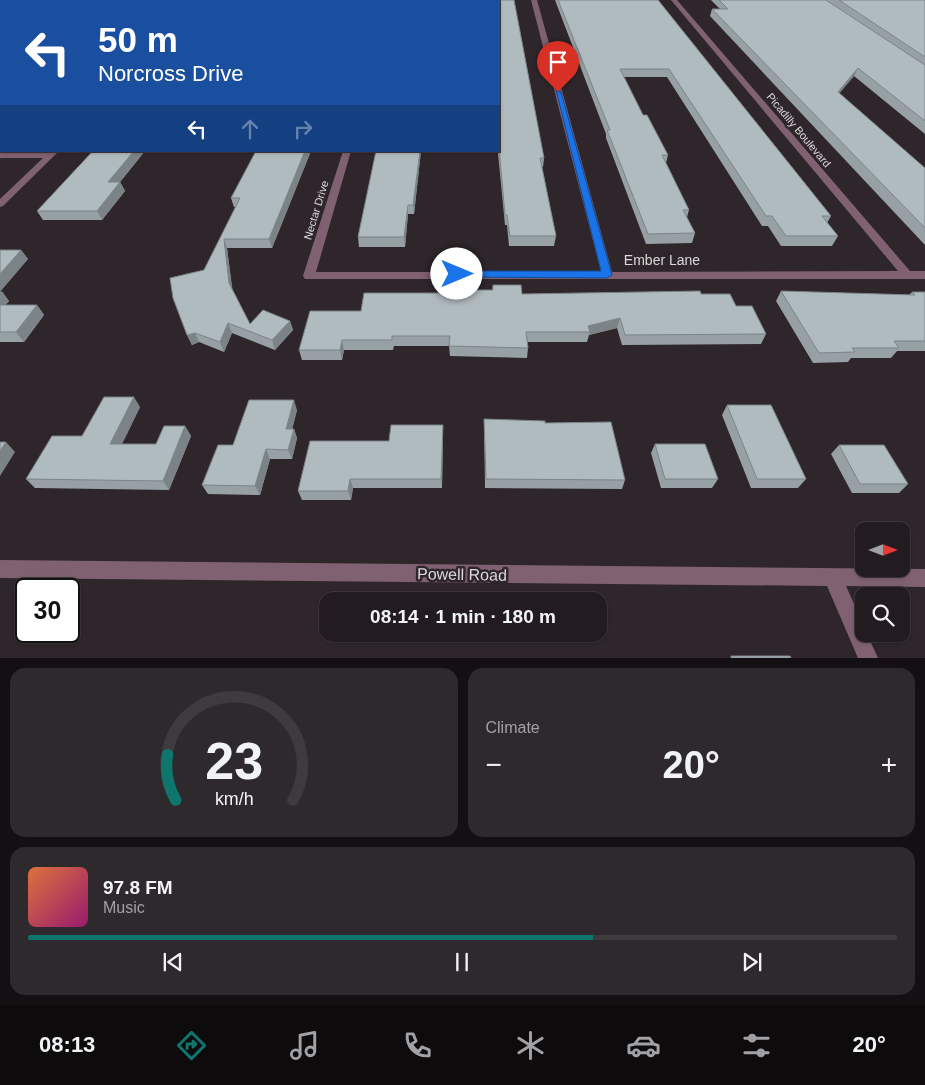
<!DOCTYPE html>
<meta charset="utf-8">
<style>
:root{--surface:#221c20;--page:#2e292d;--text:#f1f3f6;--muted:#a2a1a5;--line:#3f3a3e;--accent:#0f766e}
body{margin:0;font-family:Helvetica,sans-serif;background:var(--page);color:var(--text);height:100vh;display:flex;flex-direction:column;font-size:19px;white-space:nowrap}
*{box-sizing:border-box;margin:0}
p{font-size:16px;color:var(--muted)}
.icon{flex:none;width:28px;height:28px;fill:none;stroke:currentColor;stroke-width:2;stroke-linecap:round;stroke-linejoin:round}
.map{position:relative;height:658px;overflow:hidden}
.side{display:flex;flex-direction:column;gap:10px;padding:10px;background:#130f12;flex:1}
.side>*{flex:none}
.top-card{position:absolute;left:0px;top:0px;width:500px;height:152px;box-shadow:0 1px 4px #0004,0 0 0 1px var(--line);background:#1a4fa0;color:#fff;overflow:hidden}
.needle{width:32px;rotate:90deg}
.buttons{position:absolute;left:855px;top:522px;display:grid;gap:10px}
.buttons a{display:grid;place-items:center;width:55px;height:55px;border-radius:10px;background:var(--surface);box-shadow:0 1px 4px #0004,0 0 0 1px var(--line);font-size:25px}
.speed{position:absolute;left:15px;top:578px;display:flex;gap:10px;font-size:25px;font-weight:700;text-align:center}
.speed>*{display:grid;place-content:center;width:65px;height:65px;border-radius:50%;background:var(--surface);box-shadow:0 1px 4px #0004,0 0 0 1px var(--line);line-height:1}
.speed .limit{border:2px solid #111;border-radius:8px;background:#fff;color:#111}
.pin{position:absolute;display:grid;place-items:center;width:42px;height:42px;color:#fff;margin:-51px -21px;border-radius:50% 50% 50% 0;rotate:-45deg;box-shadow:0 0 5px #0007}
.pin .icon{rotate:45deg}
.me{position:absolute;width:55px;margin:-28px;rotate:90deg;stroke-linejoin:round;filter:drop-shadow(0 0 4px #0008)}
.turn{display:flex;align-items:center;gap:18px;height:105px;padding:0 15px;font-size:22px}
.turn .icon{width:65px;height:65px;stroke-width:2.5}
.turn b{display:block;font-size:35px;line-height:42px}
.lanes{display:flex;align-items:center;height:48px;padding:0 15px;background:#0003;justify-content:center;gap:25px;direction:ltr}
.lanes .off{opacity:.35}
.big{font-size:38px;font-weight:700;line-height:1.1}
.side .widget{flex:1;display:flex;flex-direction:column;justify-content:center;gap:8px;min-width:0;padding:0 18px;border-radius:15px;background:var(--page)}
.side .dial{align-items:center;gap:0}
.dial svg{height:130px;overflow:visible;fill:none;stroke:var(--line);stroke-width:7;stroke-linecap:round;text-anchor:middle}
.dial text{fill:var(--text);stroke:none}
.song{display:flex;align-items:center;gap:15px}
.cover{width:60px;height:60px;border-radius:8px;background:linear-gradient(135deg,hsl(20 70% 55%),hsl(320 70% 35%))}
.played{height:5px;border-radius:2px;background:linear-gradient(90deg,var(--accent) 65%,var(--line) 65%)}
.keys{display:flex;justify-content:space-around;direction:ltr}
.heat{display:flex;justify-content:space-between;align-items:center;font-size:28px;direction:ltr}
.side .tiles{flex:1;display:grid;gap:10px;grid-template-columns:1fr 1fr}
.widget:last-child{grid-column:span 2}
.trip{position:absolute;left:319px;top:592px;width:288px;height:50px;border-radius:15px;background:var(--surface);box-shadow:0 1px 4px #0004,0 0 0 1px var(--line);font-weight:700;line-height:50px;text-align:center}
.menu{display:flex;height:80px;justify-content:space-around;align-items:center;background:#0e0b0d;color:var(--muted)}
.menu .icon{width:35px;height:35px}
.menu .on{color:var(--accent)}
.menu b{font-size:22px;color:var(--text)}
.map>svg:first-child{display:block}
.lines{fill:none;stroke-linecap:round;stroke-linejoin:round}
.minor{fill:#806171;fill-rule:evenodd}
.wall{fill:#97a1a5}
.shaded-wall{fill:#7b8386}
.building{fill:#b0bbc0;stroke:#7b8386}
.route{fill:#1a73e8;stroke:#114b97}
.labels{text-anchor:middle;stroke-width:5;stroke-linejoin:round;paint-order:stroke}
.far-street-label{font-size:11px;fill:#ddd8db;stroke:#2e262a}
.street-label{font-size:14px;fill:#ddd8db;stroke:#2e262a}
.near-street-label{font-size:16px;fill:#ddd8db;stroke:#2e262a}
</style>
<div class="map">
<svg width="925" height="658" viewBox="0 0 925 658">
<rect width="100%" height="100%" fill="#2e262a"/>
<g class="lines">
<path class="minor" d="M 531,0 L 537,0 L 612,272 L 898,271 L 671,0 L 677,0 L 910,271 L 925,271 L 925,279 L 305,279 L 303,276 L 343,151 L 351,151 L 316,272 L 601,272 Z
M 50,151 L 59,151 L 3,206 L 0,207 L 0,199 L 43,158 L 0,158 L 0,152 Z
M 0,560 L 925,569 L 925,587 L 846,586 L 864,626 L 864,634 L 867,634 L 878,658 L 858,658 L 827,586 L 0,578 Z"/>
</g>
<path class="wall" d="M 479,0 L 514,0 L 544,158 L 543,167 L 542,167 L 556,236 L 554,246 L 509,246 L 507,225 L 505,225 L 498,153 L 494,153 L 493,151 L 499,151 L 499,1 L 479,1 Z
M 555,0 L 658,0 L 831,216 L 827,223 L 838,236 L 832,246 L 781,246 L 768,226 L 762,226 L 667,77 L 624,77 L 643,115 L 668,155 L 666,163 L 689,210 L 687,217 L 695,233 L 692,243 L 646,244 L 606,138 L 606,134 Z
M 711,0 L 925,0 L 925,134 L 854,76 L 839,93 L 925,168 L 925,245 L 710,16 L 712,9 L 720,9 Z
M 93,151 L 145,151 L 120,182 L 125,191 L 102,220 L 43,220 L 37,211 Z
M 256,151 L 311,151 L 272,248 L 227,248 L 232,289 L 250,324 L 290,321 L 293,330 L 275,350 L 232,333 L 224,352 L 199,342 L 192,345 L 187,335 L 204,270 L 236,207 L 234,207 L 231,198 Z
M 376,151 L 421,151 L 414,214 L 408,214 L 405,247 L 359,247 L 358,237 Z
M 0,250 L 21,250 L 28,259 L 0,291 L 9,301 L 5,305 L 37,305 L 44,315 L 24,342 L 0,342 Z
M 493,285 L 522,294 L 701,294 L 736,306 L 766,334 L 761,344 L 622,345 L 617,328 L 589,335 L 587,342 L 527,342 L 528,348 L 527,358 L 450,356 L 449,346 L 394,346 L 393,350 L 344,350 L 342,360 L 302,360 L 299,350 L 361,311 L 451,293 L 492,290 Z
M 781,291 L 909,295 L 912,292 L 925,292 L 925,351 L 897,351 L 891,358 L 851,358 L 848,362 L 813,363 L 776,301 Z
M 727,405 L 806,479 L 798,488 L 751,488 L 722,415 Z
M 140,407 L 122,444 L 156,444 L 185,426 L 191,436 L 169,490 L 35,488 L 26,479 L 82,436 Z
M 297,410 L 292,429 L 294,429 L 297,438 L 292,459 L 270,459 L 260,495 L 208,494 L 202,485 L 233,445 Z
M 484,419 L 545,423 L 625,480 L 622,489 L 485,488 Z
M 443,434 L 442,488 L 353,488 L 351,500 L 302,500 L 298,491 L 389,441 Z
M 655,444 L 718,479 L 712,488 L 661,488 L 651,453 Z
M 839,445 L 908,484 L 899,493 L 852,493 L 831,454 Z"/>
<path class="shaded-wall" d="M 164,0 L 173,0 L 172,1 L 163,1 Z
M 858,68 L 854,76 L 834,100 L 838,92 Z
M 134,151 L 145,151 L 120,182 L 125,191 L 102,220 L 97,211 L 108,182 Z
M 305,151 L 311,151 L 272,248 L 269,239 Z
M 420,151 L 421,151 L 414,214 L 413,205 Z
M 408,205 L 408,214 L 405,247 L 404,237 Z
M 224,239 L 227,248 L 233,293 L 229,283 Z
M 21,250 L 28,259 L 0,292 L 0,274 Z
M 2,291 L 9,301 L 0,311 L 0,293 Z
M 37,305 L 44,315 L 24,342 L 16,332 Z
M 620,318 L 617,328 L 589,335 L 590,332 L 588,326 Z
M 290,321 L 293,330 L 275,350 L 272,340 Z
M 228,323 L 232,333 L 224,352 L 220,342 Z
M 195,333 L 199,342 L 192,345 L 187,335 Z
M 342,340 L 344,350 L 342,360 L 340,350 Z
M 134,397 L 140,407 L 117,454 L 110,444 Z
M 294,400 L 297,410 L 290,438 L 286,429 Z
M 443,425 L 443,434 L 442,488 L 441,479 Z
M 185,426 L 191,436 L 169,490 L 163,481 Z
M 294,429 L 297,438 L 292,459 L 288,450 Z
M 6,442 L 15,452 L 0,476 L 0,451 Z
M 266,449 L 270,459 L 260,495 L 255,486 Z
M 350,479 L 353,488 L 351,500 L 348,491 Z"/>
<path class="building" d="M 21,0 L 164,0 L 163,1 L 18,1 Z
M 333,0 L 367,0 L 367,1 L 333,1 Z
M 410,0 L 440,0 L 439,1 L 410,1 Z
M 479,0 L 514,0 L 544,158 L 540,158 L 556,236 L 510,236 L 507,215 L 505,215 L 499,147 L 499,1 L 479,1 Z
M 558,0 L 658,0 L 831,216 L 822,216 L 838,236 L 786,236 L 772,216 L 766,216 L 669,69 L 620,69 L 643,115 L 647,115 L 668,155 L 662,155 L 689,210 L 683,210 L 695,233 L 648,234 L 607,130 L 610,130 Z
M 719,0 L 826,0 L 925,65 L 925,121 L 858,68 L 838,92 L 925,168 L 925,228 L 712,9 L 728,9 Z
M 839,0 L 925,0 L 925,57 Z
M 93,151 L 134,151 L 108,182 L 120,182 L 97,211 L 37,211 Z
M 256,151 L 305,151 L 269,239 L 224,239 L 229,283 L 250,324 L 263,310 L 290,321 L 272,340 L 228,323 L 220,342 L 195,333 L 187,335 L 173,298 L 170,278 L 204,270 L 240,198 L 231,198 Z
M 376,151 L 420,151 L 413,205 L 408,205 L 404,237 L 358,237 Z
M 0,250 L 21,250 L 0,274 Z
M 493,285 L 521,285 L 522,294 L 700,291 L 701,294 L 730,294 L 736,306 L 752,306 L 766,334 L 625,335 L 620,318 L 588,326 L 590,332 L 526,332 L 528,348 L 449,346 L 450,336 L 392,336 L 392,340 L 342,340 L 340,350 L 299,350 L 310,311 L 361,311 L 364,293 L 451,293 L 451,290 L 493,290 Z
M 781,291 L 915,295 L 912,292 L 925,292 L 925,341 L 894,341 L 899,348 L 852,348 L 855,352 L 819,353 Z
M 0,305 L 37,305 L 16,332 L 0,332 Z
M 104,397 L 134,397 L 110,444 L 156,444 L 164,426 L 185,426 L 163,481 L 26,479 L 52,436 L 82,436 Z
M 249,400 L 294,400 L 286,429 L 294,429 L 288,450 L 266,449 L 255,486 L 202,485 L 218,445 L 233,445 Z
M 727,405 L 771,405 L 806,479 L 757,479 Z
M 484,419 L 545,421 L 545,423 L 611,422 L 625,480 L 486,479 Z
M 391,425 L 443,425 L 441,479 L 350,479 L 348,491 L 298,491 L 310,441 L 389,441 Z
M 0,442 L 6,442 L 0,451 Z
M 655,444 L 705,444 L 718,479 L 665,479 Z
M 839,445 L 884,445 L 908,484 L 860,484 Z
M 731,656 L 790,656 L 791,658 L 731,658 Z"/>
<path class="route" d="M 556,90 L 561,92 L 612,275 L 607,278 L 453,277 L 452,274 L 457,271 L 601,271 Z"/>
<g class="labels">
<g class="far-street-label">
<text transform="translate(799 130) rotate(50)" y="4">Picadilly Boulevard</text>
<text transform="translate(316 210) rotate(-73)" y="4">Nectar Drive</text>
</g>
<g class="street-label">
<text x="662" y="265">Ember Lane</text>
</g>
<g class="near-street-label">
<text transform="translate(462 574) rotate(1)" y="6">Powell Road</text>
</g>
</g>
</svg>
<div class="buttons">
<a><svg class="needle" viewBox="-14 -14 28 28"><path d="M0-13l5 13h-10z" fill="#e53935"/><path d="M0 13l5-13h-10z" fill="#a2a1a5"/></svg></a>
<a><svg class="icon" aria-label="search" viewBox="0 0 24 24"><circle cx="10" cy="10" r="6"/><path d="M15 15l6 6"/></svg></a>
</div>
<div class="speed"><div class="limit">30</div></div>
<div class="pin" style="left:558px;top:92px;background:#d93025"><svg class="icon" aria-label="arrive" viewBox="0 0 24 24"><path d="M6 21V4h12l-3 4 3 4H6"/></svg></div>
<svg class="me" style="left:457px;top:274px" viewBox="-20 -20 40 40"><circle r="19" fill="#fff"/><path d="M0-13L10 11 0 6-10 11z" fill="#1a73e8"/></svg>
<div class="trip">08:14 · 1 min · 180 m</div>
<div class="top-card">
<div class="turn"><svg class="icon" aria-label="left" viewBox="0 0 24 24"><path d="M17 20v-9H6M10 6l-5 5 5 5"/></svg><div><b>50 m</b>Norcross Drive</div></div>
<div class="lanes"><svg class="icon" aria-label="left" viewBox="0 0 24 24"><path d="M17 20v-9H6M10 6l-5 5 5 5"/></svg><svg class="icon off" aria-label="ahead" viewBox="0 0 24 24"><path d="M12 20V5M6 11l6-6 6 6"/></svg><svg class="icon off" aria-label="right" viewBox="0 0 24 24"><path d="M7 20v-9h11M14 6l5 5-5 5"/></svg></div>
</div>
</div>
<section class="side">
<div class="tiles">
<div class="widget dial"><svg viewBox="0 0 100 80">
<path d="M14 69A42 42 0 1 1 86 69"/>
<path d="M14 69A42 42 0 0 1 9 41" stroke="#0f766e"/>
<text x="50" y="56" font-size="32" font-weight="700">23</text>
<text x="50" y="72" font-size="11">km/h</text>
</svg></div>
<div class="widget"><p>Climate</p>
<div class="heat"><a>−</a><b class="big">20°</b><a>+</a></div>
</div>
<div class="widget">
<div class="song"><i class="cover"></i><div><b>97.8 FM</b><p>Music</p></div></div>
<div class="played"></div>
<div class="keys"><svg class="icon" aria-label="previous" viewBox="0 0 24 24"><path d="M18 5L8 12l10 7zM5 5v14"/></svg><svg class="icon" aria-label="pause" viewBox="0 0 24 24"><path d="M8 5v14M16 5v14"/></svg><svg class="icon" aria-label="next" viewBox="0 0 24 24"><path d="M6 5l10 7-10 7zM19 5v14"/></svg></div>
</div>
</div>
</section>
<nav class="menu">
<b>08:13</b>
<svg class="icon on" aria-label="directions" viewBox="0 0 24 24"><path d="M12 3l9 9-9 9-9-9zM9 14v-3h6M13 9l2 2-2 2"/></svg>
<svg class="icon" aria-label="music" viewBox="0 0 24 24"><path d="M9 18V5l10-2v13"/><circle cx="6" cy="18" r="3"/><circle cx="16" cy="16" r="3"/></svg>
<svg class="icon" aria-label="phone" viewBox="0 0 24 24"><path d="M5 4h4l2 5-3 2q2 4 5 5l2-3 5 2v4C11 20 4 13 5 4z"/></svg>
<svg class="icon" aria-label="climate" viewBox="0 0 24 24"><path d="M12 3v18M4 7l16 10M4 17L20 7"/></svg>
<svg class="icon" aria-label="car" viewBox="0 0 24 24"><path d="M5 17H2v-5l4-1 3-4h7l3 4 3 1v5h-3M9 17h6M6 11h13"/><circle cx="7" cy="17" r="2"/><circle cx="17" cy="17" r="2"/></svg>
<svg class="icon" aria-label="filters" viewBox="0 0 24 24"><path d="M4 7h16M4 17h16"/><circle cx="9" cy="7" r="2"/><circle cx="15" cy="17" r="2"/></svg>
<b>20°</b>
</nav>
